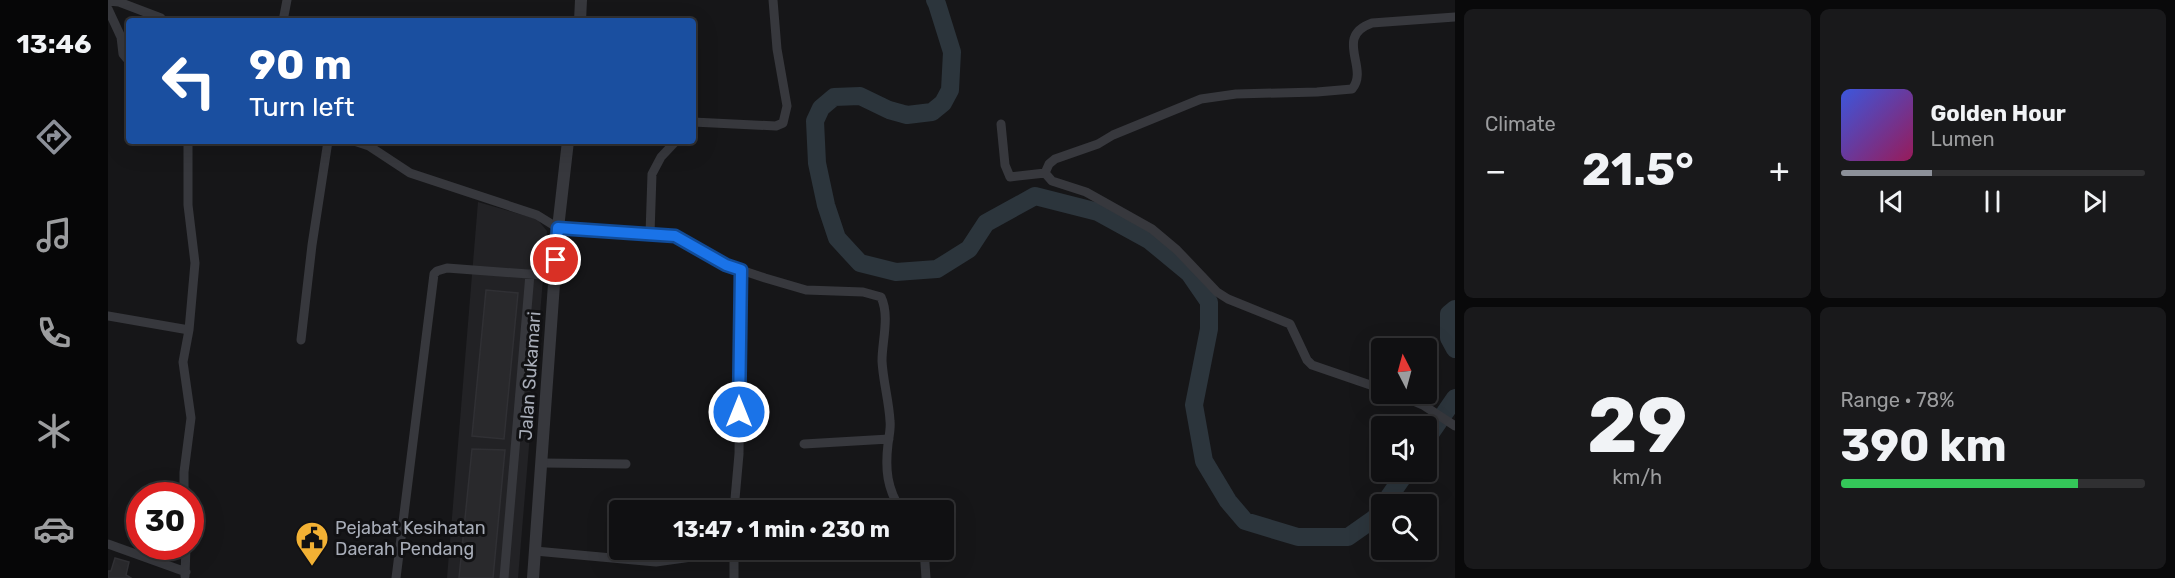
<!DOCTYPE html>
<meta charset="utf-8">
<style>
:root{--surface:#101012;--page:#19191b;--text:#f1f3f6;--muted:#9c9d9f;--line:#303032;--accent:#8c9099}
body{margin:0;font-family:Rubik,sans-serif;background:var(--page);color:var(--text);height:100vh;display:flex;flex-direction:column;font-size:22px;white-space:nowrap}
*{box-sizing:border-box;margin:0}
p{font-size:20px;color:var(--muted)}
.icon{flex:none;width:33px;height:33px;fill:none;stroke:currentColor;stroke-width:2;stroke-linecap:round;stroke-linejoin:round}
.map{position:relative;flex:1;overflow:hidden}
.drawer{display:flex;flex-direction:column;gap:9px;padding:9px;background:#09090a;width:720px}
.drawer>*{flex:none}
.hud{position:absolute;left:18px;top:18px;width:570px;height:126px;border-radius:6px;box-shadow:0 6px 24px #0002,0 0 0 2px var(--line);background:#1a4fa0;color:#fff;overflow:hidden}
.needle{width:39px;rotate:354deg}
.fabs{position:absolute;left:1263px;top:338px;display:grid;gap:12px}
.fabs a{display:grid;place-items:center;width:66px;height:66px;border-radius:6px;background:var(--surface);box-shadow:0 6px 24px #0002,0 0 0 2px var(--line);font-size:30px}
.speed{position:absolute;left:18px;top:482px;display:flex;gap:12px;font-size:30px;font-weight:700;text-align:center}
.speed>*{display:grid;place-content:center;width:78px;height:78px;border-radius:50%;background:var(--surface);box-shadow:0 6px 24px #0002,0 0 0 2px var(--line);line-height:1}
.speed .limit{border:9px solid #d22;background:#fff;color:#111}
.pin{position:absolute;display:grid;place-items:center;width:51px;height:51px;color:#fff;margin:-26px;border:3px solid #fff;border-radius:50%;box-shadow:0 2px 6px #0007}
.me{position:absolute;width:66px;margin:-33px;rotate:0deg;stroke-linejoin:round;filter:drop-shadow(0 0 4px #0008)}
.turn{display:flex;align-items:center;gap:21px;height:126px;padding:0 24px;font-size:27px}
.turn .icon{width:78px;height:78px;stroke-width:2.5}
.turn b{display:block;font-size:42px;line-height:51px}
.big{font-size:45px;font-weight:700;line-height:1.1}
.drawer .tile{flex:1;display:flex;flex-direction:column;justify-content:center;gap:9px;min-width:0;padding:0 21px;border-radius:9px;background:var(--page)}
.drawer .dial{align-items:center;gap:0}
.dial b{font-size:78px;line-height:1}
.song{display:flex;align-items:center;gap:18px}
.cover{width:72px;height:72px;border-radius:9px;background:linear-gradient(135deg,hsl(230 70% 55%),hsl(330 70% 35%))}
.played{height:6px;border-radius:3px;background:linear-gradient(90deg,var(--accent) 30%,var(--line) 30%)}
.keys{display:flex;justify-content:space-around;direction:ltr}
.heat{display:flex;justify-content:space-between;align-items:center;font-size:33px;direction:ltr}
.charge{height:9px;border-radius:4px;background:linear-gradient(90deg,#34c759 78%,var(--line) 0)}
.drawer .tiles{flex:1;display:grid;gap:9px;grid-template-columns:repeat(2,1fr)}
.trip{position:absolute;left:501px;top:500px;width:345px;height:60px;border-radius:6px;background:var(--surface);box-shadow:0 6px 24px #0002,0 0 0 2px var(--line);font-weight:700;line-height:60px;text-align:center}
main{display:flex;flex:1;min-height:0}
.tabs{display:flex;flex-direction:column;width:108px;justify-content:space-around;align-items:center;background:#060607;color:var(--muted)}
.tabs .icon{width:42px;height:42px}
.tabs .selected{color:var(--accent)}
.tabs b{font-size:27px;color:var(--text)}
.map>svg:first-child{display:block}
.built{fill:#222225}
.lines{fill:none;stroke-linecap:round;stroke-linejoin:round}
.river{stroke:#2c353c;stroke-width:18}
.building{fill:#29292c;stroke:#303034;stroke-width:1.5}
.minor{stroke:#37383d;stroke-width:9}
.tertiary{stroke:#37383d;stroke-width:12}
.route-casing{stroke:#114b97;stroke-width:15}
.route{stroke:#1a73e8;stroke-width:10}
.labels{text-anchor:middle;stroke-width:6;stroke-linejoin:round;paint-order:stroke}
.street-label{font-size:18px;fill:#a8adb8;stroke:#111113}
.poi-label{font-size:18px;fill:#a8adb8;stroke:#111113;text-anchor:start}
</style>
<main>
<nav class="tabs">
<b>13:46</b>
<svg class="icon selected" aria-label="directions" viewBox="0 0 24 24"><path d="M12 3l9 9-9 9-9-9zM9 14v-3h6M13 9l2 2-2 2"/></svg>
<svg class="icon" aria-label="music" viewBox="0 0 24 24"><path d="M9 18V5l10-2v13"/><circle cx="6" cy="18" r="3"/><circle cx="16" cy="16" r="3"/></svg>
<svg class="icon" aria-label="phone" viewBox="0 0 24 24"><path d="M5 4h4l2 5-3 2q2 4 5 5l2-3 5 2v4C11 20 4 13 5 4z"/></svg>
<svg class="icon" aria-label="climate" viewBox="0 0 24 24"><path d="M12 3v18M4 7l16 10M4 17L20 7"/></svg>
<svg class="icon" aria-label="car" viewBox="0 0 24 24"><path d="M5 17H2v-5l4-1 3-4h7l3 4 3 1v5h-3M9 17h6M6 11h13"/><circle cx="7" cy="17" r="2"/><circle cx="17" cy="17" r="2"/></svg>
</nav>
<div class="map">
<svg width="1347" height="578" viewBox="0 0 1347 578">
<rect width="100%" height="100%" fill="#161618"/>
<path class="built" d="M 370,202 L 429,219 L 439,231 L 410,578 L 339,578 Z"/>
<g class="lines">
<path class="river" d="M 827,0 L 829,4 L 844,52 L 842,90 L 835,103 L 824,112 L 799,115 L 781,110 L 752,96 L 726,97 L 713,108 L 707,121 L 709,163 L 718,205 L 729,238 L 752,263 L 788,272 L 829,269 L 861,249 L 878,223 L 927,196 L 990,212 L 1041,240 L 1081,273 L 1101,302 L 1101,329 L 1086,405 L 1096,461 L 1120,501 L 1137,521 L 1190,537 L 1240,537 L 1267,518 L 1274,508
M 1347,309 L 1341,314 L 1341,338 L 1347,349
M 1318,440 L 1347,398
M 1276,504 L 1299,471"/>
</g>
<path class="building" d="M 378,290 L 410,293 L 396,439 L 364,436 Z
M 364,449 L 397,450 L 385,578 L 351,578 Z
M 7,558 L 21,562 L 18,575 L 23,578 L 0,578 L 0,571 L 3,571 Z"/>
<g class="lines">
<path class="minor" d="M 0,1 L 11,2 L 53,18
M 0,9 L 13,37 L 15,54 L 21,61
M 175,21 L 179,0
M 585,122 L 668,126 L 675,123 L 679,106 L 669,49 L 665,0
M 893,124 L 897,165 L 902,177 L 937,173
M 246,141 L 261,146 L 302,173 L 429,215 L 450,228 L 567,236 L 618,265 L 657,278 L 698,290 L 755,292 L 773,297 C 782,316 774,341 774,361 C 775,381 781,401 782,421 C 783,428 781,436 780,444 C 777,469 779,489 793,510
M 542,234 L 544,174 L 553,157 L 568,141
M 0,316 L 81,330
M 193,340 L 204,245 L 220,141
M 1274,389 L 1204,365 L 1199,360 L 1182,324 L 1120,299 L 1109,292 L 1069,250 L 1044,229 L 978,192 L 944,181 L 937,173 L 941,164 L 947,159 L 990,144 L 1005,135 L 1093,99 L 1128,94 L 1209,92 L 1244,89 C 1262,68 1225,37 1264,23 L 1347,17
M 1287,393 L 1315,405 L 1347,426
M 696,444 L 781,439
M 435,463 L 518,464
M 76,495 L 76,472 L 83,418 L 75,362 L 81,330 L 87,263 L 80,205 L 80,141
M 626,510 L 631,454 L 633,270
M 0,544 L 78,572
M 626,549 L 626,578
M 816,549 L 818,578
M 427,551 L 548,562 L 626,551
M 77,576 L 78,546
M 288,578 L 326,274 L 329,271 L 339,268 L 447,276
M 396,578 L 422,274"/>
<path class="tertiary" d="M 472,21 L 473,0
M 425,578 L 450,228 L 460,141"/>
</g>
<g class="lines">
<g class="route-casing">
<path id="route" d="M 448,260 L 450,228 L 567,236 L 618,265 L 633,270 L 631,412"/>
</g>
<use href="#route" class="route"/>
</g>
<defs>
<g id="civic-pin" transform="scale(1.725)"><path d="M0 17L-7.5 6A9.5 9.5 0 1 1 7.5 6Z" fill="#f2b134" stroke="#111113"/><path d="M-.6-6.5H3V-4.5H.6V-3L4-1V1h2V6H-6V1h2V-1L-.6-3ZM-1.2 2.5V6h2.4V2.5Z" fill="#111"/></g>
</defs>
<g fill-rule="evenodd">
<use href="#civic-pin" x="204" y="538"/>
</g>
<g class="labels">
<g class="street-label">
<text transform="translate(422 376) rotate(-86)" y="6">Jalan Sukamari</text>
</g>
<g class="poi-label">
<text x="227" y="534">Pejabat Kesihatan<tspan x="227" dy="21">Daerah Pendang</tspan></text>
</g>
</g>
</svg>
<div class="fabs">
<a><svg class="needle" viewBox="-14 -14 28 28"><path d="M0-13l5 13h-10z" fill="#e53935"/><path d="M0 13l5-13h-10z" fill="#9c9d9f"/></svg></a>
<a><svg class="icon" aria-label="sound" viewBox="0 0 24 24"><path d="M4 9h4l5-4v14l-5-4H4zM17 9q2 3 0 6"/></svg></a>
<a><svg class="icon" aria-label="search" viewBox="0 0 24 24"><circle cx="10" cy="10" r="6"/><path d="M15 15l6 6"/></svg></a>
</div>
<div class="speed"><div class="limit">30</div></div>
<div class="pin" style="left:448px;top:260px;background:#d93025"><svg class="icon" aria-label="arrive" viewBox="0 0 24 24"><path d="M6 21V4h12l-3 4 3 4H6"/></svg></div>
<svg class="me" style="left:631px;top:412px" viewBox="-20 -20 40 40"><circle r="17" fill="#1a73e8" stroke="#fff" stroke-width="3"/><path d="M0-11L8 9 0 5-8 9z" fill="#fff"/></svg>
<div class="trip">13:47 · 1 min · 230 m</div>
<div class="hud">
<div class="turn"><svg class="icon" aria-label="left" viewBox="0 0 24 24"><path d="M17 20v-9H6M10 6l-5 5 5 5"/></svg><div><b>90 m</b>Turn left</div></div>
</div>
</div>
<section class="drawer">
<div class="tiles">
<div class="tile"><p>Climate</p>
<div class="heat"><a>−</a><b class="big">21.5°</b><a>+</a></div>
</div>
<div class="tile">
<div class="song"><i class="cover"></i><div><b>Golden Hour</b><p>Lumen</p></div></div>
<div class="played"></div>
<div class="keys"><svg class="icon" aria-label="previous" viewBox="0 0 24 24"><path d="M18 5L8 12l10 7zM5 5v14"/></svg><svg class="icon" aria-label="pause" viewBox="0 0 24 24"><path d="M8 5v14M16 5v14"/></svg><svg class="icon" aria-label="next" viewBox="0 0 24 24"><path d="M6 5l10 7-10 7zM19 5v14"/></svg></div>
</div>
<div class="tile dial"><b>29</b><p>km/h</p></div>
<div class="tile"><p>Range · 78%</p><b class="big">390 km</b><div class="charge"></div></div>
</div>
</section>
</main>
